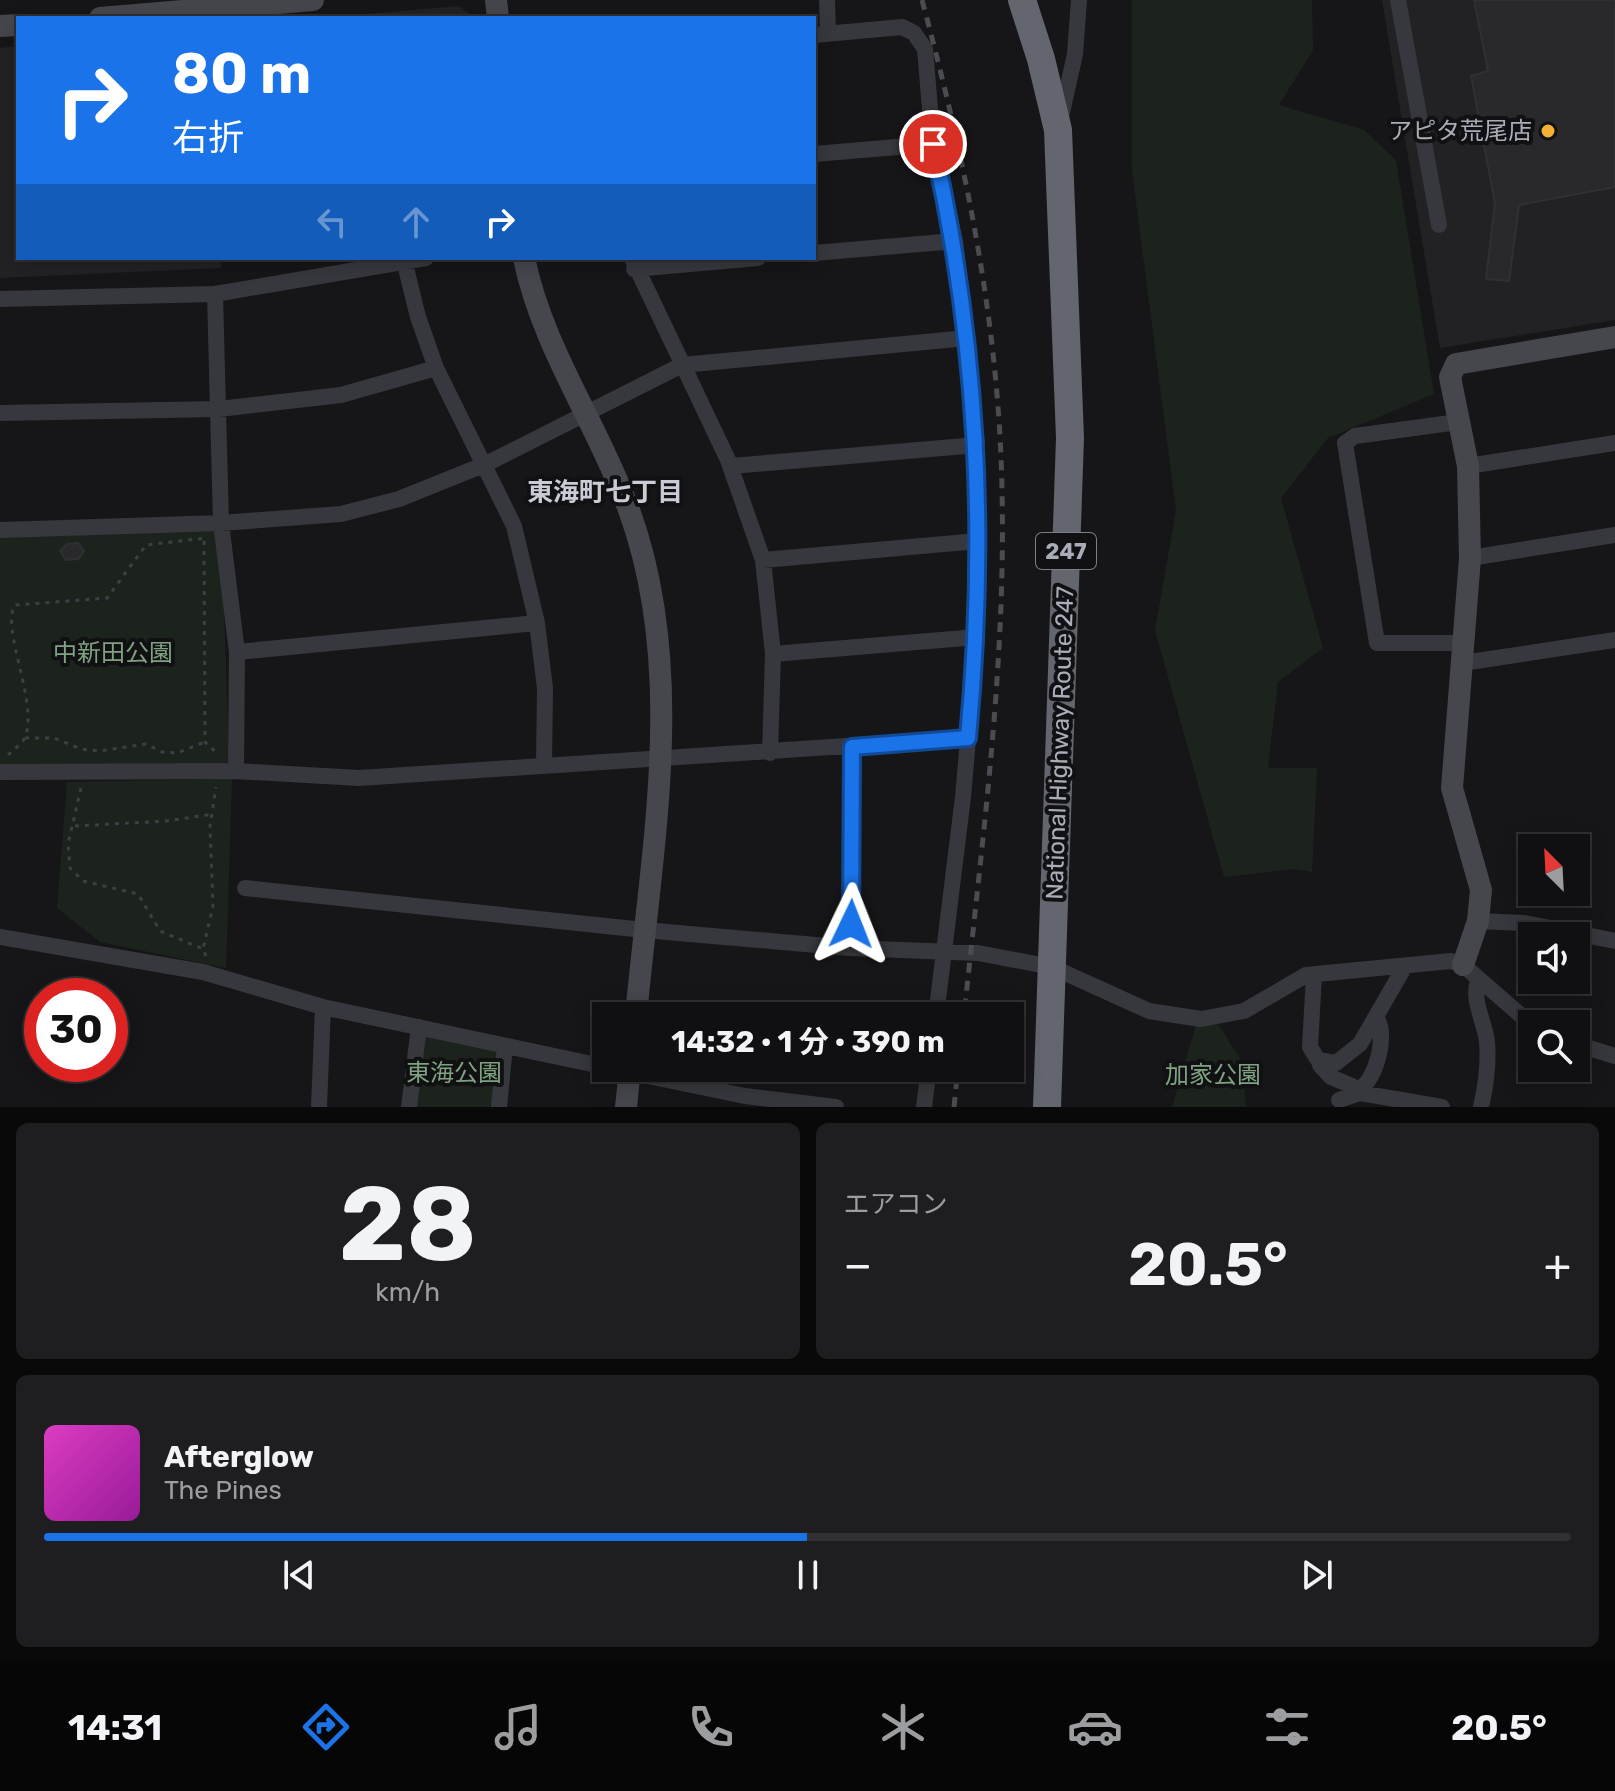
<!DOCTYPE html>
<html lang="ja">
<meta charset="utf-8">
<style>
:root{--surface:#101012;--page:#1e1e20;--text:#f1f3f6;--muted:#9c9d9f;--line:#303032;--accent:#1a73e8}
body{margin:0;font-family:Rubik,"Noto Sans JP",sans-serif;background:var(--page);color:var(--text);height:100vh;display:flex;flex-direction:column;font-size:30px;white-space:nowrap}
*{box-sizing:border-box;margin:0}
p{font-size:26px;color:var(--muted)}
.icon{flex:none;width:44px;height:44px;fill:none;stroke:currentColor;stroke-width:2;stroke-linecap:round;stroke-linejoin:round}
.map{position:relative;height:1107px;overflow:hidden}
.drawer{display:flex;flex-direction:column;gap:16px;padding:16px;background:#09090a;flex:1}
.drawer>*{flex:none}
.banner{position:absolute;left:16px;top:16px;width:800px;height:244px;border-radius:0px;box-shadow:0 4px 20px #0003,0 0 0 2px var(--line);background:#1a73e8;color:#fff;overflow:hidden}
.needle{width:52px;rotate:336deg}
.controls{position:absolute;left:1518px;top:834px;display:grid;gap:16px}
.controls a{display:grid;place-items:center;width:72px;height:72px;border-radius:0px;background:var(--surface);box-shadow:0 4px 20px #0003,0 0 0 2px var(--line);font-size:40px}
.speed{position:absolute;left:24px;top:978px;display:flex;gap:16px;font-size:40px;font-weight:700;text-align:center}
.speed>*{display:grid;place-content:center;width:104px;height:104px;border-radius:50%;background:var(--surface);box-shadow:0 4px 20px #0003,0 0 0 2px var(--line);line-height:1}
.speed .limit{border:12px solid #d22;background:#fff;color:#111}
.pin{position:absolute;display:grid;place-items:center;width:68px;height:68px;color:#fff;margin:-34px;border:4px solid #fff;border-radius:50%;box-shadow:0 2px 8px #0007}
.me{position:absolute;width:88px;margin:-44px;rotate:2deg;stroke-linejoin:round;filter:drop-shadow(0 0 6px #0008)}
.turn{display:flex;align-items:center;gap:28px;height:168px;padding:0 24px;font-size:36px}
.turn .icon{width:104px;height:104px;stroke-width:2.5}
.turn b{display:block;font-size:56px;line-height:68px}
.lanes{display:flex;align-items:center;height:76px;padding:0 24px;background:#0003;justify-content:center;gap:40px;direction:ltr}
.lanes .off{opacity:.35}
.big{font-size:60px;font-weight:700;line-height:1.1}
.drawer .widget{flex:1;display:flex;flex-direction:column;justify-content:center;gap:12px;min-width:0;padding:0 28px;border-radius:12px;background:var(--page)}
.drawer .dial{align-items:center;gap:0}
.dial b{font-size:104px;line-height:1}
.song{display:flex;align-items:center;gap:24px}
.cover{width:96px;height:96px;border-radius:12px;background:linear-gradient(135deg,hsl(310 70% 55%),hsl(300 70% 35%))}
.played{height:8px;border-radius:4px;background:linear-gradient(90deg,var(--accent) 50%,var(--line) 50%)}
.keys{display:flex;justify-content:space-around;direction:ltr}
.heat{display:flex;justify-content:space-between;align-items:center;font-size:44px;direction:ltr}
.drawer .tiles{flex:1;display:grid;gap:16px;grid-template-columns:1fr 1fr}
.widget:last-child{grid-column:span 2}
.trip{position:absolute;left:592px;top:1002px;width:432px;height:80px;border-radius:0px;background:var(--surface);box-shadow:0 4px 20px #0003,0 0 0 2px var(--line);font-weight:700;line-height:80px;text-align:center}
.tabs{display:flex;height:128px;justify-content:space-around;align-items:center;background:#060607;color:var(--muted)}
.tabs .icon{width:56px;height:56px}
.tabs .selected{color:var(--accent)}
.tabs b{font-size:36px;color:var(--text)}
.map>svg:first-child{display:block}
.built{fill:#222225}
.green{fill:#1c231d}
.building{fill:#29292c;stroke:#303034;stroke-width:2}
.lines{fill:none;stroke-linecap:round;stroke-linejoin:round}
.path{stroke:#3d3f44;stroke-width:3;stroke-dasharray:4 6;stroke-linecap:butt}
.street{stroke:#37383d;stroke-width:16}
.secondary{stroke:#45474d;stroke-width:22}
.highway{stroke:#63666e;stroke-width:28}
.rail{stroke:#4a4c52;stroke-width:5;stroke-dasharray:10 8;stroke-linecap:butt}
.route-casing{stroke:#114b97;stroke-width:20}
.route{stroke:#1a73e8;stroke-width:14}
.poi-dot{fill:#f2b134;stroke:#111113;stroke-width:3}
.labels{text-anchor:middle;stroke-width:8;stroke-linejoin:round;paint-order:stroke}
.shield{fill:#111113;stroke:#7b7e86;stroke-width:2}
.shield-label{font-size:22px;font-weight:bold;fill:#a8adb8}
.poi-label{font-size:24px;fill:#a8adb8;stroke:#111113;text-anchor:end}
.park-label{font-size:24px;fill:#7fa381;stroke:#111113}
.street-label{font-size:24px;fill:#a8adb8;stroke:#111113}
.neighbourhood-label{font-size:26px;font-weight:bold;fill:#c9ccd4;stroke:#111113}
</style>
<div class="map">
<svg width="1615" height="1107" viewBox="0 0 1615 1107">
<rect width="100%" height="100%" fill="#161618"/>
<path class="built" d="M 1382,0 L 1615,0 L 1615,320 L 1440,348 Z
M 459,6 L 475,18 L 318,18 Z
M 18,46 L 18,258 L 220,258 L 221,268 L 0,278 L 0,48 Z"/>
<path class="green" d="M 1132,0 L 1312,0 L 1313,50 L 1279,105 L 1364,130 L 1396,160 L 1434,394 L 1328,438 L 1281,498 L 1323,648 L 1278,682 L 1268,768 L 1317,768 L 1312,872 L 1293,869 L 1224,877 L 1155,630 L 1176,510 L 1132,171 Z
M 221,523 L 229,760 L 224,765 L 0,772 L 0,530 Z
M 232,779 L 226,968 L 100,942 L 57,908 L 67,782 Z
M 1218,1024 L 1242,1062 L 1246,1107 L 1172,1107 L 1196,1025 Z
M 425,1036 L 501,1044 L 492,1107 L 416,1107 Z"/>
<path class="building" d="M 1474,0 L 1615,0 L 1615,187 L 1519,205 L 1509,281 L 1486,279 L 1495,203 L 1471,76 L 1488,71 Z
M 78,543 L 84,551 L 78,559 L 66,560 L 60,551 L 67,544 Z"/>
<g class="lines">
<path class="path" d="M 204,541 L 205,742 L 219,755
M 25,738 L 54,738 L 81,749 L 99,751 L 146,744 L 162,752 L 177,753 L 205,742
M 8,755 C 13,750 23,743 25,737 C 39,704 0,627 15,605 L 107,598 L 146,545 L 206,538
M 81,788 L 68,844 L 70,868 L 83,881 L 138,894 L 160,931 L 203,949
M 75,826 L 166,821 L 214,814
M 206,956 L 203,949 L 213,906 L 210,826 L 216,787"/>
<path class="street" d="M 827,0 L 828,33
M 1398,0 L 1439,225
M 814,35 L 902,27 L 914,33 L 925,49 L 933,144 L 955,241 L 967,338 L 977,445 L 978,541 L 977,637 L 963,797 L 936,1016
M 1061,117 L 1075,54 L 1079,0
M 814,154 L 933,144
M 814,253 L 955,241
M 632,258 L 728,460 L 763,560 L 773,654 L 770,753
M 405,264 L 418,317 L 436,368 L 514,526 L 537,623 L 545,688 L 544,764
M 634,269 L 758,258
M 215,294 L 221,523 L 237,652 L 537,623
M 0,299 L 215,294 L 426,258
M 0,413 L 219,409 L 341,395 L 436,368
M 1458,422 L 1355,436 L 1345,443 L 1377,643 L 1464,643
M 731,466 L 977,445
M 1468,466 L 1615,443
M 0,530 L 221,523 L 341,514 L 399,499 L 486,464 L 682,365 L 967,338
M 1470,558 L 1615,535
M 763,560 L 978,541
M 773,654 L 977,637
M 1463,663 L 1615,640
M 236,771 L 237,652
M 0,772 L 236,771 L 359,778 L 968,738
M 245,888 L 644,930 L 850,948 L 978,953 L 1052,967 L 1149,1011 L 1201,1019 L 1244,1011 L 1306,975 L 1451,961 L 1463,965 L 1532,1025
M 1478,921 L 1525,923 L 1615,941
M 0,937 L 203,972 L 323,1007 L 606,1067
M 850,948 L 852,747
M 1314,975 L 1310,1047 L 1318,1060 L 1336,1063 L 1360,1044 L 1405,966
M 1479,979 C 1470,998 1485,1022 1487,1042 C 1489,1065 1486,1085 1481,1107
M 1576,1044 L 1615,1056
M 1320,1061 L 1320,1065 L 1331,1077 L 1359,1089 C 1377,1080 1388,1032 1376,1017
M 609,1068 L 745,1096 L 836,1107
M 1360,1093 L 1442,1107
M 1339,1100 L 1360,1093 L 1359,1089
M 319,1107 L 323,1007
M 409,1107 L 419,1027
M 499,1107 L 505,1046
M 924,1107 L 929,1068"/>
<path class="secondary" d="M 496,0 L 498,18
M 100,18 L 313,0
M 0,26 L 18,25
M 524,258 C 542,347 598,425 629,510 C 688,672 651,849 636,1016
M 1463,965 L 1478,921 L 1481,890 L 1452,788 L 1470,558 L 1468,466 L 1450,377 L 1456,364 L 1615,337
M 626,1107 L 630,1068"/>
<path class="highway" d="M 1022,0 L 1041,59 L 1058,130 L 1070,438 L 1047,1107"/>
<path class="rail" d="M 922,0 C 965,160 999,323 1002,490 C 1006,666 982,841 964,1016
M 954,1107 L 958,1068"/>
</g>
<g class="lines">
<g class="route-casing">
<path id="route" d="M 851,924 L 852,747 L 968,738 C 987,535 978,343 933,144"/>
</g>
<use href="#route" class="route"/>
</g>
<circle class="poi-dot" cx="1548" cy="131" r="8"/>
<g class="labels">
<rect class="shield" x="1036" y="533" width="60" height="36" rx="6"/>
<g class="shield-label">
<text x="1066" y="559">247</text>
</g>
<g class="poi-label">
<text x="1532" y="139">アピタ荒尾店</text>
</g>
<g class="park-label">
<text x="113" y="661">中新田公園</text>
<text x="454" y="1081">東海公園</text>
<text x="1213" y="1083">加家公園</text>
</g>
<g class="street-label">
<text transform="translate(1060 743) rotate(-88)" y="8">National Highway Route 247</text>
</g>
<g class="neighbourhood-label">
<text x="605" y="501">東海町七丁目</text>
</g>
</g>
</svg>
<div class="controls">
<a><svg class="needle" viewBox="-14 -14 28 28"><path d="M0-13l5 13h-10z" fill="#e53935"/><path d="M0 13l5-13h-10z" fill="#9c9d9f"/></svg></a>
<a><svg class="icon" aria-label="sound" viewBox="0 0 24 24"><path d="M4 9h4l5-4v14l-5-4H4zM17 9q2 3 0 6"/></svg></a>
<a><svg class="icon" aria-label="search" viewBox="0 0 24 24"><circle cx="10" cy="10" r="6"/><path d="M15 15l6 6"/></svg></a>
</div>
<div class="speed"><div class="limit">30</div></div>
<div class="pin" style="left:933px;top:144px;background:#d93025"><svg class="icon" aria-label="arrive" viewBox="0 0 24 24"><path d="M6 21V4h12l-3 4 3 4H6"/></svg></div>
<svg class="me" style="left:851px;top:924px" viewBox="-20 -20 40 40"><path d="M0-17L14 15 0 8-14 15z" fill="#1a73e8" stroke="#fff" stroke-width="4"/></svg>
<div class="trip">14:32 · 1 分 · 390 m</div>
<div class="banner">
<div class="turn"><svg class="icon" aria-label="right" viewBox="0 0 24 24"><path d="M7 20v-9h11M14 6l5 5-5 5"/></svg><div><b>80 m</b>右折</div></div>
<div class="lanes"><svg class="icon off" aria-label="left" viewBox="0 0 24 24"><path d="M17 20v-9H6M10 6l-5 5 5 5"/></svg><svg class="icon off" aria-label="ahead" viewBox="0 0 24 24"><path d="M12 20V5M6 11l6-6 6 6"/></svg><svg class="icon" aria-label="right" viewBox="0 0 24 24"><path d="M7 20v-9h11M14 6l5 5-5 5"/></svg></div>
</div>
</div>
<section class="drawer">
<div class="tiles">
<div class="widget dial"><b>28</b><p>km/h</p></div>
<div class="widget"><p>エアコン</p>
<div class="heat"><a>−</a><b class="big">20.5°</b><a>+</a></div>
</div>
<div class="widget">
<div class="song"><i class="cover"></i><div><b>Afterglow</b><p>The Pines</p></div></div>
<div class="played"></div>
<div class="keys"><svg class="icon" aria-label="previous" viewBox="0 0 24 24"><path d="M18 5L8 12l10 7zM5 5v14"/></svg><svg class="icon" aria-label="pause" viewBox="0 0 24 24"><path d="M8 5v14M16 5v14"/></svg><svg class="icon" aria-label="next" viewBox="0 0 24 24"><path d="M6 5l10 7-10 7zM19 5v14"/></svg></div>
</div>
</div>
</section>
<nav class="tabs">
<b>14:31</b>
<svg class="icon selected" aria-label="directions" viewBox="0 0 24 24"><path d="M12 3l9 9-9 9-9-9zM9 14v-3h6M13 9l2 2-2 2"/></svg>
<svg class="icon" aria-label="music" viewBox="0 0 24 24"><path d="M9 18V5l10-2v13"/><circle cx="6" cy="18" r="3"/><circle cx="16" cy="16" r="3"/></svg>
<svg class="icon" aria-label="phone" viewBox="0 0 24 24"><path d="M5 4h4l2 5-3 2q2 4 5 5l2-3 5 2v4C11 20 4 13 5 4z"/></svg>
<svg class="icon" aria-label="climate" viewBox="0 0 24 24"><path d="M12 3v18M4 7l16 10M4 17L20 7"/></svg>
<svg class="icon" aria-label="car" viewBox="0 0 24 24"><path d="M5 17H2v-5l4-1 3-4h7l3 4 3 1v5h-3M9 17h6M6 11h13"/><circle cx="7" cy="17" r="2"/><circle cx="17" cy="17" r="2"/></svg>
<svg class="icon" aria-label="filters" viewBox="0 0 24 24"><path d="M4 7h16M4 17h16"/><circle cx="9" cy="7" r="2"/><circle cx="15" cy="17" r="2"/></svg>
<b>20.5°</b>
</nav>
